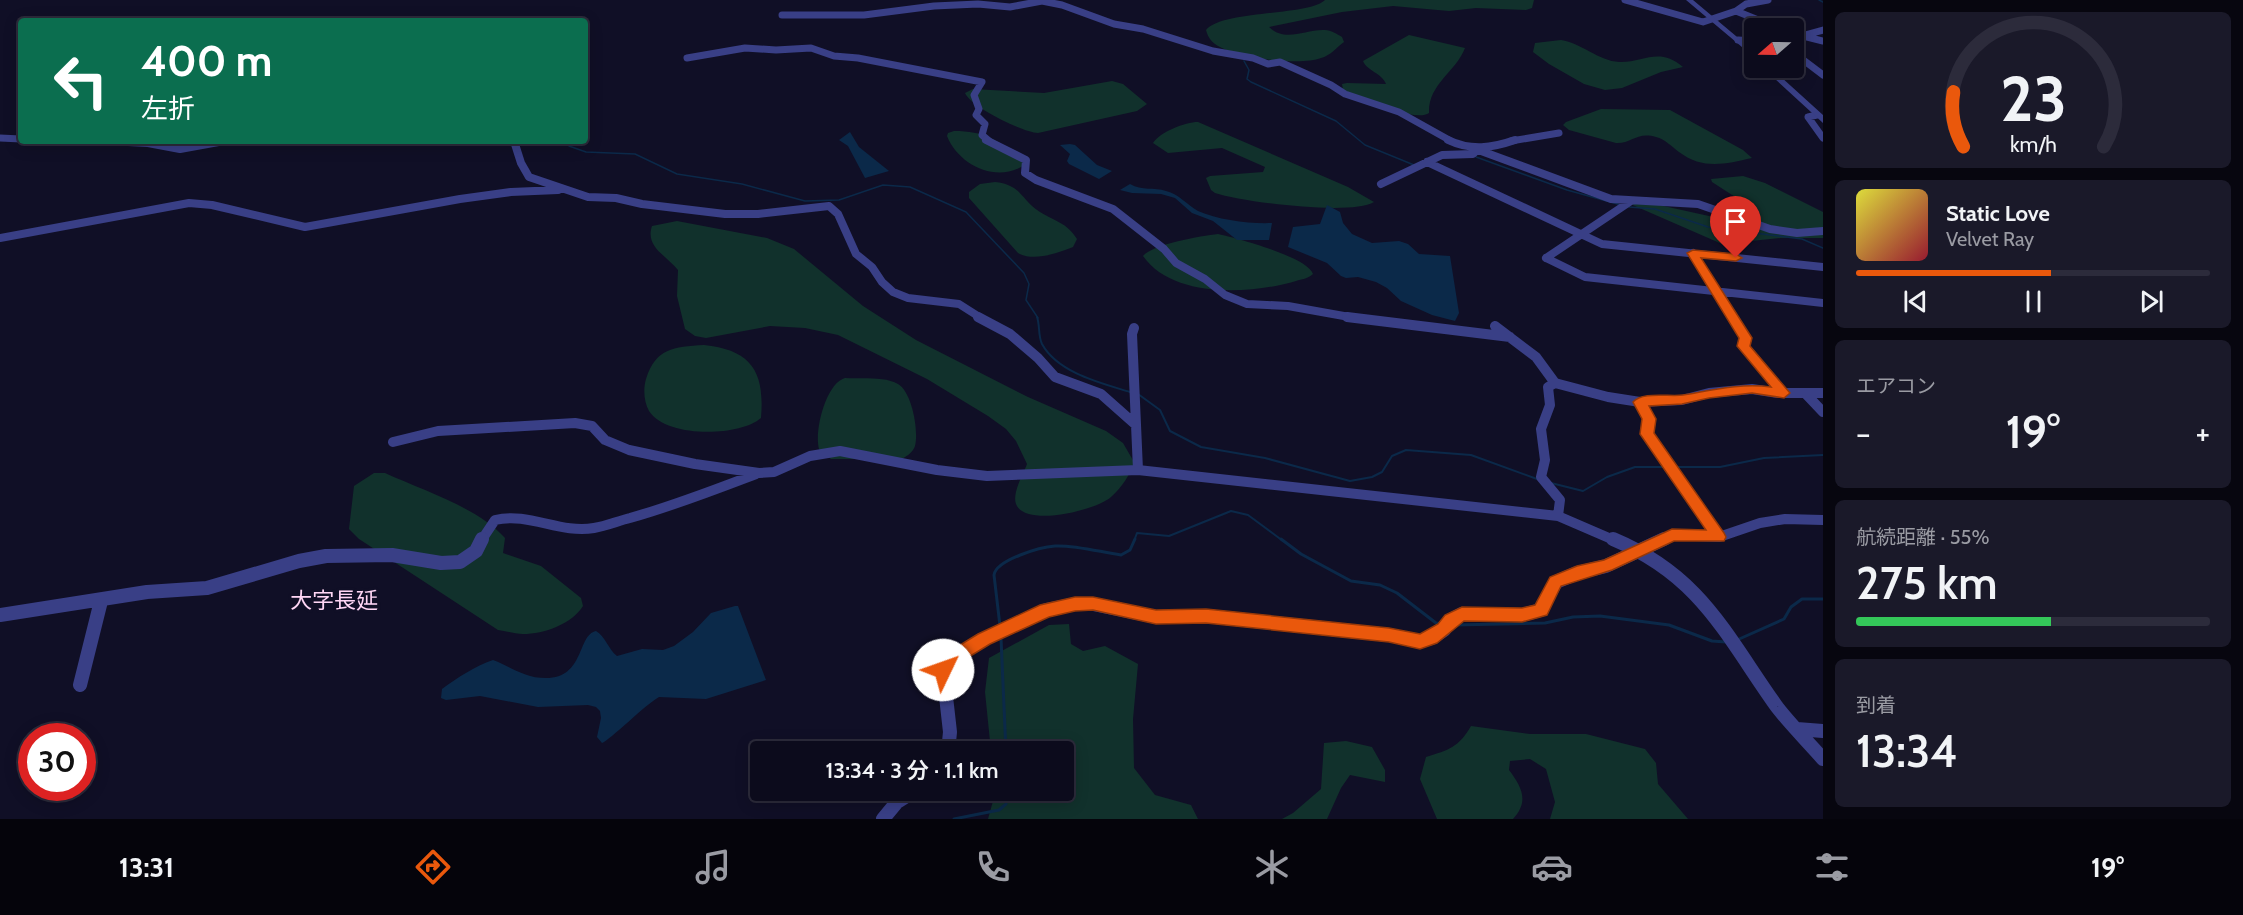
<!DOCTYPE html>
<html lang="ja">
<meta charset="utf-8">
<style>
:root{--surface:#0c0b1c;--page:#1a1929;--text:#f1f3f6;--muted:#9a9ba3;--line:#2c2b3b;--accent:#ea580c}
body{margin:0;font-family:Cabin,"Noto Sans JP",sans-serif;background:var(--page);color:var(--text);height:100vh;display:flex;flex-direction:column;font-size:22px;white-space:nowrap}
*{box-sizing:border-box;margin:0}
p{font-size:20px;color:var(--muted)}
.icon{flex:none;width:33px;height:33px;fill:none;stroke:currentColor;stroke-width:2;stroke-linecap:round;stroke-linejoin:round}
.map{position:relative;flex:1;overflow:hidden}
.details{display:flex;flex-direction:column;gap:12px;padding:12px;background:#07060f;width:420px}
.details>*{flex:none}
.hud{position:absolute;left:18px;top:18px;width:570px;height:126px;border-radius:6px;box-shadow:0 3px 15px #0003,0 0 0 2px var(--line);background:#0b6e4f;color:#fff;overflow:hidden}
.needle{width:39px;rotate:250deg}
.tools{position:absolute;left:1744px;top:18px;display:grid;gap:12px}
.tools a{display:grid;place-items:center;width:60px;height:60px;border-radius:6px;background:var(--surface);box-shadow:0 3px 15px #0003,0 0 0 2px var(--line);font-size:30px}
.speed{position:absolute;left:18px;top:723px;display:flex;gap:12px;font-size:30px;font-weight:700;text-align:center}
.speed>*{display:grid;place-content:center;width:78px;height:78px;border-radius:50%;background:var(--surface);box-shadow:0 3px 15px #0003,0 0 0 2px var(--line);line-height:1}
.speed .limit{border:9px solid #d22;background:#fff;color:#111}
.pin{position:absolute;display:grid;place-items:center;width:51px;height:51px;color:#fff;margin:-62px -26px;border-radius:50% 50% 50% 0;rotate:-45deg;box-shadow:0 0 6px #0007}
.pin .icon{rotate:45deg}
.me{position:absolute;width:66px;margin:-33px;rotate:48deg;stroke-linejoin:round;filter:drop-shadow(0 0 4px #0008)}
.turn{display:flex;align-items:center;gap:21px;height:126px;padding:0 24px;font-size:27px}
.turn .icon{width:78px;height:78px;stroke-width:2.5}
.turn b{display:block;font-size:42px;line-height:51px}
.big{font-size:45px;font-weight:600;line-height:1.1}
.details .tile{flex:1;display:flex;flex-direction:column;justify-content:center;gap:9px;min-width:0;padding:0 21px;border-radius:9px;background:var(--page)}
.details .dial{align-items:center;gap:0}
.dial svg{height:156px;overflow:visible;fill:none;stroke:var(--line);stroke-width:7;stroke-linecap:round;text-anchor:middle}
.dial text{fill:var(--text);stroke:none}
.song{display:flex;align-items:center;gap:18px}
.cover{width:72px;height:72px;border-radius:9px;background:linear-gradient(135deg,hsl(60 70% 55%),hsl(350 70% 35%))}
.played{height:6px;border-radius:3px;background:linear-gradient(90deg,var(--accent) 55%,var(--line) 55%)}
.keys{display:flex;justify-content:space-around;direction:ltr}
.heat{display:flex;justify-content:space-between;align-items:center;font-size:33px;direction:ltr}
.charge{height:9px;border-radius:4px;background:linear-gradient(90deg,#34c759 55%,var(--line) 0)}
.trip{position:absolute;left:750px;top:741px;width:324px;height:60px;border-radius:6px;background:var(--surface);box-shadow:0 3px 15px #0003,0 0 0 2px var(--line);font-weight:600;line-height:60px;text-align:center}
.tab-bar{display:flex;height:96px;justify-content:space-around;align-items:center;background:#05040b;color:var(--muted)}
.tab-bar .icon{width:42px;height:42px}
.tab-bar .on{color:var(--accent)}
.tab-bar b{font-size:27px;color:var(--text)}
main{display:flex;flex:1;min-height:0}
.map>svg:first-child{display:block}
.green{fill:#11312c}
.water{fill:#0b2949}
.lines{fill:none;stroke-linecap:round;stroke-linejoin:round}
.stream-far2{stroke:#0b2949;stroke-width:1.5}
.stream-far1{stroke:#0b2949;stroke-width:2}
.stream{stroke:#0b2949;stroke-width:3}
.minor-far3{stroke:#393f86;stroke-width:7}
.minor-far2{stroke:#393f86;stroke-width:8}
.minor-far1{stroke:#393f86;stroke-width:10}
.minor{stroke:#393f86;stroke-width:14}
.tertiary{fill:#393f86;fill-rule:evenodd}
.route{fill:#ea580c;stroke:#983908;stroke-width:1.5}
.labels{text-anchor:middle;stroke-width:6;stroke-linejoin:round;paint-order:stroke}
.quarter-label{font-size:22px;fill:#ffd6f5;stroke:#100f26}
</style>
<main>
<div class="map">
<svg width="1823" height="819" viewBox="0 0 1823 819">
<rect width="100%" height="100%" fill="#100f26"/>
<path class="green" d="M 1325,0 L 1534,0 L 1532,8 L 1526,10 L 1476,8 L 1449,11 L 1393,6 L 1342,12 L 1269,27 C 1286,43 1305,29 1325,30 C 1331,30 1337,34 1342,37 L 1344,42 C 1337,47 1330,56 1321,58 C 1301,66 1238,58 1220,47 C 1212,43 1208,38 1206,30 C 1222,10 1310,16 1325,0 Z
M 1409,35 L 1465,48 C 1456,72 1428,84 1429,113 C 1415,123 1358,98 1343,90 L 1342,84 L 1347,83 L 1386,84 C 1382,73 1367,71 1363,61 Z
M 1561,40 C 1581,43 1599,61 1619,62 C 1643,63 1659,46 1683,67 L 1661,72 L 1622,88 L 1605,90 L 1584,84 L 1549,64 L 1533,52 L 1535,43 Z
M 1112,81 L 1123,84 L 1147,104 L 1137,111 L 1038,133 C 1022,132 971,107 965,93 L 973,89 L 1044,93 Z
M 1601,109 L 1670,110 L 1743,150 L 1752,158 C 1725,164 1703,170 1679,152 C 1672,147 1665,139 1656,137 C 1637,131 1631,144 1616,143 L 1569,130 L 1563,125 L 1566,122 Z
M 1198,122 L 1348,187 L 1374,202 C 1351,216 1242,202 1215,193 L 1211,190 L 1206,178 L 1210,176 L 1263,172 L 1265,167 L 1222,148 L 1168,153 L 1153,143 C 1160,132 1185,122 1198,122 Z
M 954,131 C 988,131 1001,142 1026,164 C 998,184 959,166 947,136 L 948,133 Z
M 1743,176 L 1765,183 L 1823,212 L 1823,238 L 1781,238 L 1722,244 L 1628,203 L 1632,199 L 1727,220 L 1757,218 L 1760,213 L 1712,182 L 1711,179 Z
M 995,182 C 1022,185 1020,199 1040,212 C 1056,222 1066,222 1077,239 L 1073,247 C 1058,253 1033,262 1018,253 L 969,198 L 969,192 L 980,184 Z
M 677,221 L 767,238 L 794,249 L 863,306 L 916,340 L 1028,397 L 1106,431 L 1123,443 L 1134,462 C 1130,475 1122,487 1111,497 C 1097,510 1025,528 1016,504 C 1012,493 1023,475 1027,464 L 1016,441 L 1006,429 L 988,416 L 927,379 L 838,335 L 805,328 L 770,326 L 706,338 L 695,336 L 685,329 L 677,296 L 678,270 C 666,255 645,247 652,226 Z
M 1218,234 C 1236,238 1308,257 1313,274 C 1307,279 1302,279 1296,281 C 1252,294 1173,299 1143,256 C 1153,244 1201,236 1218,234 Z
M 704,345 C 751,350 765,371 761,418 C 739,437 666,438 649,411 C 644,402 643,389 646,379 C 656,348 673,347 704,345 Z
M 845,378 C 860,379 885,376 898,384 C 912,392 919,431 915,446 C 913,452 907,456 902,459 L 831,459 L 819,449 C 814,431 826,383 845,378 Z
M 374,473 L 385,473 C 422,490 477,507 505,538 L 503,553 L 541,566 L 581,598 L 583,606 C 572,624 544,634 523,634 C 515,634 506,631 498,630 L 359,539 L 349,529 L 354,486 Z
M 1069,624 L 1071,644 L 1083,651 L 1105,646 L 1138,664 L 1133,719 L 1134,768 L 1155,795 L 1191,805 L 1198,819 L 988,819 L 993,801 L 993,791 L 1064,790 L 1064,752 L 991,751 L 985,692 L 989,658 L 1049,625 Z
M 1471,726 L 1530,734 L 1586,734 L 1645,749 L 1656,763 L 1658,784 L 1688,819 L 1550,819 L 1555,802 L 1546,769 L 1530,759 L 1510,761 L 1509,770 C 1521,786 1530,801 1513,819 L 1437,819 L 1420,779 L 1426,757 C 1449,750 1459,747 1471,726 Z
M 1346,741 L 1372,747 L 1385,770 L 1385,782 L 1350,775 L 1341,788 L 1327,819 L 1282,819 L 1293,813 L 1321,789 L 1324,743 Z"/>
<path class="water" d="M 850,132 L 859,147 L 889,171 L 865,178 L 848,146 L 839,140 Z
M 1070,144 L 1075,145 L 1097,165 L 1112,171 L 1099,179 L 1069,164 L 1067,161 L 1070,154 L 1060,145 Z
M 1130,184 C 1142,191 1154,187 1166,191 C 1179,194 1187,205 1198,211 C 1218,220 1250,224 1272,223 L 1269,240 L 1237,240 L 1213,221 L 1192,213 L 1175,198 L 1161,194 L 1132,193 L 1120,190 Z
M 1327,205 L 1340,212 L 1343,223 L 1352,234 L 1372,243 L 1399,241 L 1408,244 L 1419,254 L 1450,256 L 1459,313 L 1455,321 L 1432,315 L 1401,301 L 1387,288 L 1376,282 L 1358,277 L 1346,278 L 1341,276 L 1327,263 L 1288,247 L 1293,227 L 1320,224 Z
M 735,606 L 738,606 L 766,680 L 706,699 L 659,697 C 646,704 609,741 602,743 L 597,737 L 601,718 L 600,711 L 596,707 L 588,705 L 538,707 L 480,696 L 446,700 L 441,698 L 442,689 C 457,678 475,666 493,660 C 512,667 524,678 546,678 C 585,678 577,635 596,631 C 606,637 608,649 617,656 L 642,649 L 663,650 L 674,646 L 693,632 L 711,613 Z"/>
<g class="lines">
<path class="stream-far2" d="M 1819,0 L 1823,2
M 1244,61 L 1249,70 L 1247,79 L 1251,82 L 1336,121 L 1365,145 L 1414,165
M 568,141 L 569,146 L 586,152 L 635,154 L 677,174 L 742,184 L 805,201 L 839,200 L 883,185 L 910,187 L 966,212 L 1024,273 L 1029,284 L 1026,300 L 1038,318
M 1476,157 L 1567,190 L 1621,205
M 1629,207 L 1655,209 L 1708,227 L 1802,239 L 1823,248"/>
<path class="stream-far1" d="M 1037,317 C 1040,325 1038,336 1042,344 C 1058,373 1101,383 1130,392
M 1138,394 L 1160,410 L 1170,431 L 1201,447 L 1265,458 L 1350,481 L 1372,477 L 1382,472 L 1392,456 L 1406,450 L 1471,455 L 1537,479
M 1676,467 L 1720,467 L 1764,458 L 1823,455
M 1551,483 L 1583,491 L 1607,477 L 1635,467 L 1664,467
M 1134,541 L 1137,533 L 1169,536 L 1231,511 L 1248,515 L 1283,541"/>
<path class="stream" d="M 1281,539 L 1301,554 L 1351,581 L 1380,585 L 1397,593 L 1436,623 L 1442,624
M 1454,625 L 1545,623 L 1573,617 L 1600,616 L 1669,625 L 1712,641 L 1726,642
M 1000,626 L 994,575 C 996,560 1040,547 1055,546 C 1076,545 1100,552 1121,555 L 1130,550 L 1135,539
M 1001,638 L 1006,752
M 1737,640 L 1784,619 L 1791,607 L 1802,599 L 1823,599
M 954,819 L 999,810 L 1006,804 L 1006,790"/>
<path class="minor-far3" d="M 1625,0 L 1703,22 L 1736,11 L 1746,4 L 1768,0
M 1736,11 L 1778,28
M 782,15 L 864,15 L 934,6 L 978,4 L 1010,7 L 1042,1 L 1062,5 L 1114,24 L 1143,29 L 1213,51 L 1253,58 L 1268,64 L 1280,62 L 1331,85 L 1345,94 L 1399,112 L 1451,141
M 1803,36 L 1823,41
M 1794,38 L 1823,30
M 1738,40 L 1755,41
M 1794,53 L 1823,75
M 687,58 L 745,48 L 776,50 L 811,48 L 834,56 L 858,58 L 982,82 L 974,95 L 979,109 L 976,115 L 985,124 L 982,135 L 989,141
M 1817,115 L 1808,117 L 1823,138
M 0,138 L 21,139
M 108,141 L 118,141
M 221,141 L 224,141
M 1511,141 L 1559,133"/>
<path class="minor-far2" d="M 986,140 L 1026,160 L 1025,173 L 1036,180 L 1113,209 L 1164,249 L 1176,263 L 1205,279 L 1225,295 L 1247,304 L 1288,306 L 1355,318
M 1448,140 C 1471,151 1492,148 1515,140
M 108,141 L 148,143 L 180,149 L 224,141
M 514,141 L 521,163 L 529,177 L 588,197 L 616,198 L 642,204 L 725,214 L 758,214 L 829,206 L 838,214 L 856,254 L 872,267 L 882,282 L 893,292 L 908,298 L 959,304 L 981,318
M 1473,148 L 1611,199 L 1698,204 L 1770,229 L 1797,233 L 1823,231
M 1427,162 L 1602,244 L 1823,267
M 1381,184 L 1442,155 L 1473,154 L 1476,151
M 0,238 L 189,203 L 212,205 L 305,227 L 460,199 L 511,192 L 558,190
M 1693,253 L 1733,318
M 1546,258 L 1585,277 L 1823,303
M 1546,258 L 1631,201"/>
<path class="minor-far1" d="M 978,317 L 1010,334 L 1038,358 L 1055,377 L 1101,394 L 1136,425
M 1347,317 L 1510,337
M 1732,317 L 1745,338 L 1744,346 L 1783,393
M 1495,326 L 1536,357 L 1555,383 L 1608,397 L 1640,402 L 1682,400 L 1709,393 L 1752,389 L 1778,393 L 1823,393
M 1134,328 L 1132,334 L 1138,470
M 1555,383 L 1548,387 L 1550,405 L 1541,429 L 1545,460 L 1541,477 L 1560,500 L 1558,516
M 1805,393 L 1823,412
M 1640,402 L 1649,419 L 1647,434 L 1719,537
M 393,442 L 438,431 L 575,423 L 592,426 L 605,440 L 629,450 L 695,464 L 759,473 L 774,472 L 810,456 L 840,451 L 937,470 L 987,476 L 1138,470 L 1558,516 L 1616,541
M 481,541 L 495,520 C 529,512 560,534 594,528 C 606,526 618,521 630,518 C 673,506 714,490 756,474
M 1661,541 L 1672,535 L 1719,537 L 1760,523 L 1785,519 L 1823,520"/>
<path class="minor" d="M 1613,539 C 1701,576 1725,634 1777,707 C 1791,725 1808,742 1823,759
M 0,615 L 147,592 L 207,588 L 299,561 L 326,556 L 392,555 L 441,563 L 460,562 L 476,551 L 482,539
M 80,685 L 101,601
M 1797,729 L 1823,731
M 948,752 L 950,732 L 943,670 L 948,661 L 984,639 L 1046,610 L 1075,604 L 1093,604 L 1156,617 L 1206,616 L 1389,635 L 1420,641 L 1432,638 L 1444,630 L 1451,620 L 1462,614 L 1522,615 L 1541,610 L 1556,582 L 1577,573 L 1606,566 L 1664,539
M 883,819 L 897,802 L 916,790"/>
<path class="tertiary" d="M 1686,0 L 1693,0 L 1755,52 L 1755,58 Z
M 1763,68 L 1771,68 L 1823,115 L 1823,123 Z"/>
</g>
<path class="route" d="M 1693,250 L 1736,254 L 1742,258 L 1736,261 L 1701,258 L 1752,338 L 1750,346 L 1790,393 L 1784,398 L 1752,393 L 1709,398 L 1682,404 L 1649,406 L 1656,419 L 1654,433 L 1724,533 L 1726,537 L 1724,541 L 1674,541 L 1612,570 L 1561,586 L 1547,615 L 1522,622 L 1464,621 L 1437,643 L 1420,649 L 1389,642 L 1206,623 L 1156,624 L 1093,610 L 1075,611 L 1049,617 L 990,644 L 954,666 L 949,676 L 943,678 L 937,676 L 934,670 L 942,656 L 978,634 L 1040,605 L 1075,597 L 1093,597 L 1156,610 L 1206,609 L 1389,628 L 1420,634 L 1438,624 L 1445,615 L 1462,607 L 1522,608 L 1535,605 L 1550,577 L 1577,566 L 1604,560 L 1672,529 L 1706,530 L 1640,434 L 1642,419 L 1633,402 C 1642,391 1670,397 1683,395 C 1713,390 1740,383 1771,387 L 1737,346 L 1739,338 L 1687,253 Z"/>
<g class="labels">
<g class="quarter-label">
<text x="334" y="608">大字長延</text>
</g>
</g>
</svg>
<div class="tools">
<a><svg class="needle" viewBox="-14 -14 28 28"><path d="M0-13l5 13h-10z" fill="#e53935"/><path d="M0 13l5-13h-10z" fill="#9a9ba3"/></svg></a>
</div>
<div class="speed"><div class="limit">30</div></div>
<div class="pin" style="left:1736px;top:258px;background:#d93025"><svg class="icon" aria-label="arrive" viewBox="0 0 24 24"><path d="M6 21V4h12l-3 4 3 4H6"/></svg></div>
<svg class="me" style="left:943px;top:670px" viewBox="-20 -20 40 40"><circle r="19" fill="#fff"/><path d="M0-13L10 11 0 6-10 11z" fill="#ea580c"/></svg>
<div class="trip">13:34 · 3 分 · 1.1 km</div>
<div class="hud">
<div class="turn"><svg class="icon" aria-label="left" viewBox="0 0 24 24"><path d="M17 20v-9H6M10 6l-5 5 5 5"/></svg><div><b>400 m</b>左折</div></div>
</div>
</div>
<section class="details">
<div class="tile dial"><svg viewBox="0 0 100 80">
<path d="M14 69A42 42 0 1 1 86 69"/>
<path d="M14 69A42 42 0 0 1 9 41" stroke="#ea580c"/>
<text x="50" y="56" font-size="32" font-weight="700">23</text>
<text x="50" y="72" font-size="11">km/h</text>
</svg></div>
<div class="tile">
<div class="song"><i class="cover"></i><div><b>Static Love</b><p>Velvet Ray</p></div></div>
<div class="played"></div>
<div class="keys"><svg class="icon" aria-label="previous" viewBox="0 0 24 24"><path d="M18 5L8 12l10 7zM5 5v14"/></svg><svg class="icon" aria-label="pause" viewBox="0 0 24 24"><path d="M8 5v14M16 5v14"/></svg><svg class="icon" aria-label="next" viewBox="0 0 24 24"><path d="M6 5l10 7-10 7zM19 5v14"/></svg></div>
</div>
<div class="tile"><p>エアコン</p>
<div class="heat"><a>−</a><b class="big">19°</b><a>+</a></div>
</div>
<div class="tile"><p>航続距離 · 55%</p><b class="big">275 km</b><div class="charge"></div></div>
<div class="tile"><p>到着</p><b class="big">13:34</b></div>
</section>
</main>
<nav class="tab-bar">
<b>13:31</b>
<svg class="icon on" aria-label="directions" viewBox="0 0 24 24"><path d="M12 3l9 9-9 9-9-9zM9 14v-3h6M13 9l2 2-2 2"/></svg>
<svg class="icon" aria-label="music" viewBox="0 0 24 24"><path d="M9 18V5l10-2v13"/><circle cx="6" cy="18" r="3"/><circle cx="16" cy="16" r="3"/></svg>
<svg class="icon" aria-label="phone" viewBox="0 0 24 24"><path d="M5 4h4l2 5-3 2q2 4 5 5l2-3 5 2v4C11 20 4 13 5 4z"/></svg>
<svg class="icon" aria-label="climate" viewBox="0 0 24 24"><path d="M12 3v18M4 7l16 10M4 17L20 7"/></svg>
<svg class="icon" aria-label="car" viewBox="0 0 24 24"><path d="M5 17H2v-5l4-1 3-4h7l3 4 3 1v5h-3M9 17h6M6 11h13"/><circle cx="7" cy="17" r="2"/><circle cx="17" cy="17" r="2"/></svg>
<svg class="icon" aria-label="filters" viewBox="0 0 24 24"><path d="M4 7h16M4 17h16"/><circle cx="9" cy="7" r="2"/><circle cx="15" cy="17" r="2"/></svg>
<b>19°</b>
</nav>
